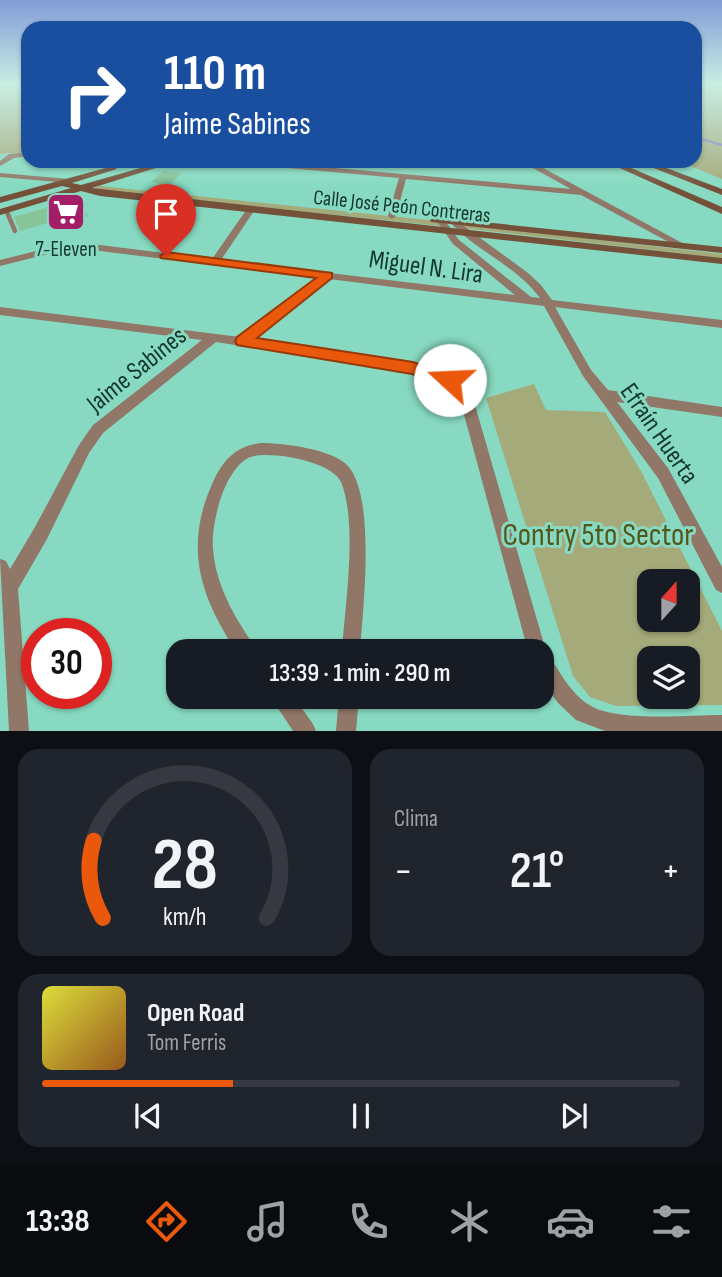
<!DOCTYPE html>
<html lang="es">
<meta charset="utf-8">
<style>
:root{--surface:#171b24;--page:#20242c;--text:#f1f3f6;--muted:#9ea1a6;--line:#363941;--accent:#ea580c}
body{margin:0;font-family:"Sofia Sans Condensed",sans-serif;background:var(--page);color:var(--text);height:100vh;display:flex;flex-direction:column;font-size:26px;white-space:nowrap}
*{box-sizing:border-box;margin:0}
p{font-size:23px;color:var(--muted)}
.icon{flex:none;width:38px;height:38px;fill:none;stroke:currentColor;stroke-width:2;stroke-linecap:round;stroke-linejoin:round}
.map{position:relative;height:731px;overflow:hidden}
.drawer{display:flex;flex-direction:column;gap:18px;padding:18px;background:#0d0f14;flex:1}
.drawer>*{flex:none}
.hud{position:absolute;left:21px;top:21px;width:681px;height:147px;border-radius:21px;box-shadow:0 2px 5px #0004;background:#1a4fa0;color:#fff;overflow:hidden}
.needle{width:46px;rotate:21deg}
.fabs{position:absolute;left:637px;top:569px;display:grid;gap:14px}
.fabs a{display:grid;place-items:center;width:63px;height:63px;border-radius:14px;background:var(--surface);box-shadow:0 2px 5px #0004;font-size:35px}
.speed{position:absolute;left:21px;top:618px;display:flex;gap:14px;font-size:35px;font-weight:700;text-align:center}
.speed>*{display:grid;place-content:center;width:91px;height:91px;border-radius:50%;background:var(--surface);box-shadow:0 2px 5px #0004;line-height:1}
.speed .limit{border:10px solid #d22;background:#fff;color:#111}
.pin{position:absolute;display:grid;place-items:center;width:60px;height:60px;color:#fff;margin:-72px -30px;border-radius:50% 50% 50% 0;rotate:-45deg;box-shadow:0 0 7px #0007}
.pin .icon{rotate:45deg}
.me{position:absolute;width:77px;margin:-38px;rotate:290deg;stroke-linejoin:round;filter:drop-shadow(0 0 5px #0008)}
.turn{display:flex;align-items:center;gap:24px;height:147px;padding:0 28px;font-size:32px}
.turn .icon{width:91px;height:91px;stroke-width:2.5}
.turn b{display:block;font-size:49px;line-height:60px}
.big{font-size:52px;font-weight:600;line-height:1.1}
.drawer .card{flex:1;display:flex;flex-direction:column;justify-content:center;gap:10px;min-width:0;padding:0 24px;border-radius:21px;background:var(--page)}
.drawer .dial{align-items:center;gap:0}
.dial svg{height:182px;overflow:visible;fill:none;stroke:var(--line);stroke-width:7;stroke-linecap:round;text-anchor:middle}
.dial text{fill:var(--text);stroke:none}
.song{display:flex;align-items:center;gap:21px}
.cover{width:84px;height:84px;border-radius:10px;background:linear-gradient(135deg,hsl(60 70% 55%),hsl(30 70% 35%))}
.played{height:7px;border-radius:4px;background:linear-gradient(90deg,var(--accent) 30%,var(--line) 30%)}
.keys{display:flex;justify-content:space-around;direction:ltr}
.heat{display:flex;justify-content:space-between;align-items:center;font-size:38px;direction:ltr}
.drawer .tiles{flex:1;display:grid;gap:18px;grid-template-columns:1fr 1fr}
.card:last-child{grid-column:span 2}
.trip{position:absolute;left:166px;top:639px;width:388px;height:70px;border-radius:21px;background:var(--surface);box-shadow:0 2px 5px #0004;font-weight:600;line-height:70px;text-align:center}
.dock{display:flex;height:112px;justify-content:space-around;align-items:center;background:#090b0e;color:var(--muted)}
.dock .icon{width:49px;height:49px}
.dock .on{color:var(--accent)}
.dock b{font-size:32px;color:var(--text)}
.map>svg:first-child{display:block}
.green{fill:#a5aa7a;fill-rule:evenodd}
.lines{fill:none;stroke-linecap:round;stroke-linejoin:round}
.stream{stroke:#8677be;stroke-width:2.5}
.building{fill:#87c498}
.lane{stroke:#917768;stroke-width:4.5}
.street{fill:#917768;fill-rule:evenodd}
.secondary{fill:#76513a;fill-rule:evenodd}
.route{fill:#ea580c;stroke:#983908;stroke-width:2}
.labels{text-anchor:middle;stroke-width:6;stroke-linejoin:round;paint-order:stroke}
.far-street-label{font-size:21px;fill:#14372e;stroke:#87dac1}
.far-poi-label{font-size:21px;fill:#14372e;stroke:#87dac1}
.street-label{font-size:26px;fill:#14372e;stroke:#87dac1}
.near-park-label{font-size:32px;fill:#53571a;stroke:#87dac1}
</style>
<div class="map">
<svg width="722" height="731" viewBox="0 0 722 731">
<rect width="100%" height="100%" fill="#87dac1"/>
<path class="green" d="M 0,85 L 28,85 L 28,152 L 0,154 Z
M 695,85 L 722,85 L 722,179 L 678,161 L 695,161 Z
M 100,186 L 438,221 L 440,226 L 93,189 Z
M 461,224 L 722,254 L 722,258 L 462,228 Z
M 534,384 L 546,410 L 605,412 L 641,471 L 722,631 L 722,705 L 616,706 L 590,697 L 573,676 L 486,398 ZM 649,581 L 688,581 L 688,620 L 649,620 ZM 649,658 L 688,658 L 688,696 L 649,696 Z"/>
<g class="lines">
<path class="stream" d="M 695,137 L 722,145"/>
</g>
<path class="building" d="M 163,171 L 181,173 L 170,185 L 151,182 Z
M 79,203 L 89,217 L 71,216 L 20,231 L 14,217 L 52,206 L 54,210 Z"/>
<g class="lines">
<path class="lane" d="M 6,210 L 15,231"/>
<path class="street" d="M 28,152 L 28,156 L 14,158 L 0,166 L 0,161 L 9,154 Z
M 227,161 L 256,161 L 571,189 L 520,161 L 530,161 L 686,245 L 684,247 L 678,247 L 581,195 L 406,179 L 396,216 L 392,219 L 388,216 L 399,178 L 231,163 Z
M 0,173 L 69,179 L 73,181 L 69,183 L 0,177 Z
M 249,206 L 256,208 L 221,260 L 515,295 L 453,244 L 436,220 L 440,217 L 443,218 L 459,240 L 531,297 L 540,298 C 516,265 475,251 449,221 L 453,218 L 528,273 L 541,285 L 552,300 L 722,320 L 722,328 L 555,307 L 591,370 L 608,390 L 722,407 L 722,417 L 617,402 L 668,468 L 722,567 L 722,593 L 716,590 L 658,478 L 583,376 L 544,306 L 329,279 L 253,339 L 413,363 L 454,377 L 475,405 L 546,651 L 545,654 L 549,655 C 560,673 572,695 591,706 C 619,722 689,715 722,715 L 722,731 L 605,731 L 576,720 L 558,703 L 542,681 L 542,651 L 528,651 L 462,407 L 446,383 L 413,373 L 216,342 L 103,433 L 89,453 L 47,539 L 18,589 L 29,731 L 9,731 L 0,559 L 6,561 L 10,569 L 35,527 L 79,445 L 93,425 L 202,340 L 0,315 L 0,307 L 240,337 L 318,278 L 92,250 L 64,250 L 0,266 L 0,260 L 64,244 L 92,244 L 212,259 Z
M 261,443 C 283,443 333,449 348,466 C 376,498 363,609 360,651 L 342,651 C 345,605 358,524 341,482 C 332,461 266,449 248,458 C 223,472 211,524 213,549 C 215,576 226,601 240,624 C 245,633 252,641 256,651 L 236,651 C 199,595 184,545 213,482 C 223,460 236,446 261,443 Z
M 270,696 L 293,696 L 313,724 L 316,731 L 293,731 Z
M 339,696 L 359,696 L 356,731 L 336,731 Z"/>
<path class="secondary" d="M 165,161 L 178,161 L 92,188 L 722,258 L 722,264 L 100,196 L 81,191 L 0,215 L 0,209 L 71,188 L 62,186 L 0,203 L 0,197 L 113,166 L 117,169 L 72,183 L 81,185 Z
M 604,161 L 615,161 L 722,207 L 722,214 Z
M 636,161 L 648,161 L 722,189 L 722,195 Z
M 435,217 L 722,247 L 722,253 L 431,222 L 430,220 Z"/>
</g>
<linearGradient id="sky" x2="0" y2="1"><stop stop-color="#819cd7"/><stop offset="0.45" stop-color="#c9eee3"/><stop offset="1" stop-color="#c9eee3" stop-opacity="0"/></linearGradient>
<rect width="722" height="187" fill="url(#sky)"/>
<path class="route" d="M 166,252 L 332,273 L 332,278 L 257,338 L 413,362 L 455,376 L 458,380 L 450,387 L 412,374 L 237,345 L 235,341 L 237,337 L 316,278 L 161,258 L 160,256 Z"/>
<defs>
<g id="supermarket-square" transform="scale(2.0125)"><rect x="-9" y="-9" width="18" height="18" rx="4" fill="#a41d67" stroke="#87dac1"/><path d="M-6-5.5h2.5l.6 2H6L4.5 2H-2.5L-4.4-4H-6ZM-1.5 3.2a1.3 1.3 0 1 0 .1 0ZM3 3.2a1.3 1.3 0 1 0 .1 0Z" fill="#fff"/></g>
</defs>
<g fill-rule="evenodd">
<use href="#supermarket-square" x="66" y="212"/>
</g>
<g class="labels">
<g class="far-street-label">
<text transform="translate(402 206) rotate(6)" y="7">Calle José Peón Contreras</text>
</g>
<g class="far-poi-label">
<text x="66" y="256">7-Eleven</text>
</g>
<g class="street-label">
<text transform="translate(426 266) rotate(8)" y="9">Miguel N. Lira</text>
<text transform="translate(136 369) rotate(-39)" y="9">Jaime Sabines</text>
<text transform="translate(660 433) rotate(55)" y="9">Efraín Huerta</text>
</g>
<g class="near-park-label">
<text x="598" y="545">Contry 5to Sector</text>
</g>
</g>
</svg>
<div class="fabs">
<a><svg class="needle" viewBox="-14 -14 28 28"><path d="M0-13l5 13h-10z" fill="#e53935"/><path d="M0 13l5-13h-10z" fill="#9ea1a6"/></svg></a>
<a><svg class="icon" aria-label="layers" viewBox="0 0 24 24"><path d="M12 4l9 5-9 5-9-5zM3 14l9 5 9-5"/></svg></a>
</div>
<div class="speed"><div class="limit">30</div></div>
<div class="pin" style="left:166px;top:256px;background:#d93025"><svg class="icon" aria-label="arrive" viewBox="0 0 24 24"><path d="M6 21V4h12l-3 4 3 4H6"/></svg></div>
<svg class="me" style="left:450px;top:380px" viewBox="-20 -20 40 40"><circle r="19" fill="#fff"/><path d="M0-13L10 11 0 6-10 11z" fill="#ea580c"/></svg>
<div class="trip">13:39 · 1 min · 290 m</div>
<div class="hud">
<div class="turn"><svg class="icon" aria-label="right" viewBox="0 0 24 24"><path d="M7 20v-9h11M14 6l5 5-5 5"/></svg><div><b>110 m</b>Jaime Sabines</div></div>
</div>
</div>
<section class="drawer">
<div class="tiles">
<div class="card dial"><svg viewBox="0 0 100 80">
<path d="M14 69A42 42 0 1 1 86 69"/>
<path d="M14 69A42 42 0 0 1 10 35" stroke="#ea580c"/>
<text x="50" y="56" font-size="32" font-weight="700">28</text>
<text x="50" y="72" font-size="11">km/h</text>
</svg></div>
<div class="card"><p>Clima</p>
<div class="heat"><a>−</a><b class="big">21°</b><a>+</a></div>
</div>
<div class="card">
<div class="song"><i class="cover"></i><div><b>Open Road</b><p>Tom Ferris</p></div></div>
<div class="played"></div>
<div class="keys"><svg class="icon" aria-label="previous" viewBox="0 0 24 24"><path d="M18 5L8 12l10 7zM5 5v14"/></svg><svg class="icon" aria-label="pause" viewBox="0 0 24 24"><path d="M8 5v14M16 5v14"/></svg><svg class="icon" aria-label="next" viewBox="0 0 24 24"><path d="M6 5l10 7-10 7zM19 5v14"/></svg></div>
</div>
</div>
</section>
<nav class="dock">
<b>13:38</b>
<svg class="icon on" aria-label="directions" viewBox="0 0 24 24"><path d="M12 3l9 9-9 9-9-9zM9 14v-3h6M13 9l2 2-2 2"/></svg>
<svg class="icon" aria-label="music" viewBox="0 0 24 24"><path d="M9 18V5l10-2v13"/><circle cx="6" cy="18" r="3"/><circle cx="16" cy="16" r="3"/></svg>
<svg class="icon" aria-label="phone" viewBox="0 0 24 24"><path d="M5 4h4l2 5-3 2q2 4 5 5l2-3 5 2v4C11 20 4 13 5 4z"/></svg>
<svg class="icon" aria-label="climate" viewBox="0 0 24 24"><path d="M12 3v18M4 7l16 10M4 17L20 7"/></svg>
<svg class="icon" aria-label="car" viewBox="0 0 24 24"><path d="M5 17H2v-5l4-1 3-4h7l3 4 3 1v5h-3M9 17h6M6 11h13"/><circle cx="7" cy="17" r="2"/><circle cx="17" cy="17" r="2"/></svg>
<svg class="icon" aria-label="filters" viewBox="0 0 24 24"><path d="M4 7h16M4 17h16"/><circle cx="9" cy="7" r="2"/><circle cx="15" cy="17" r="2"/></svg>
</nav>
